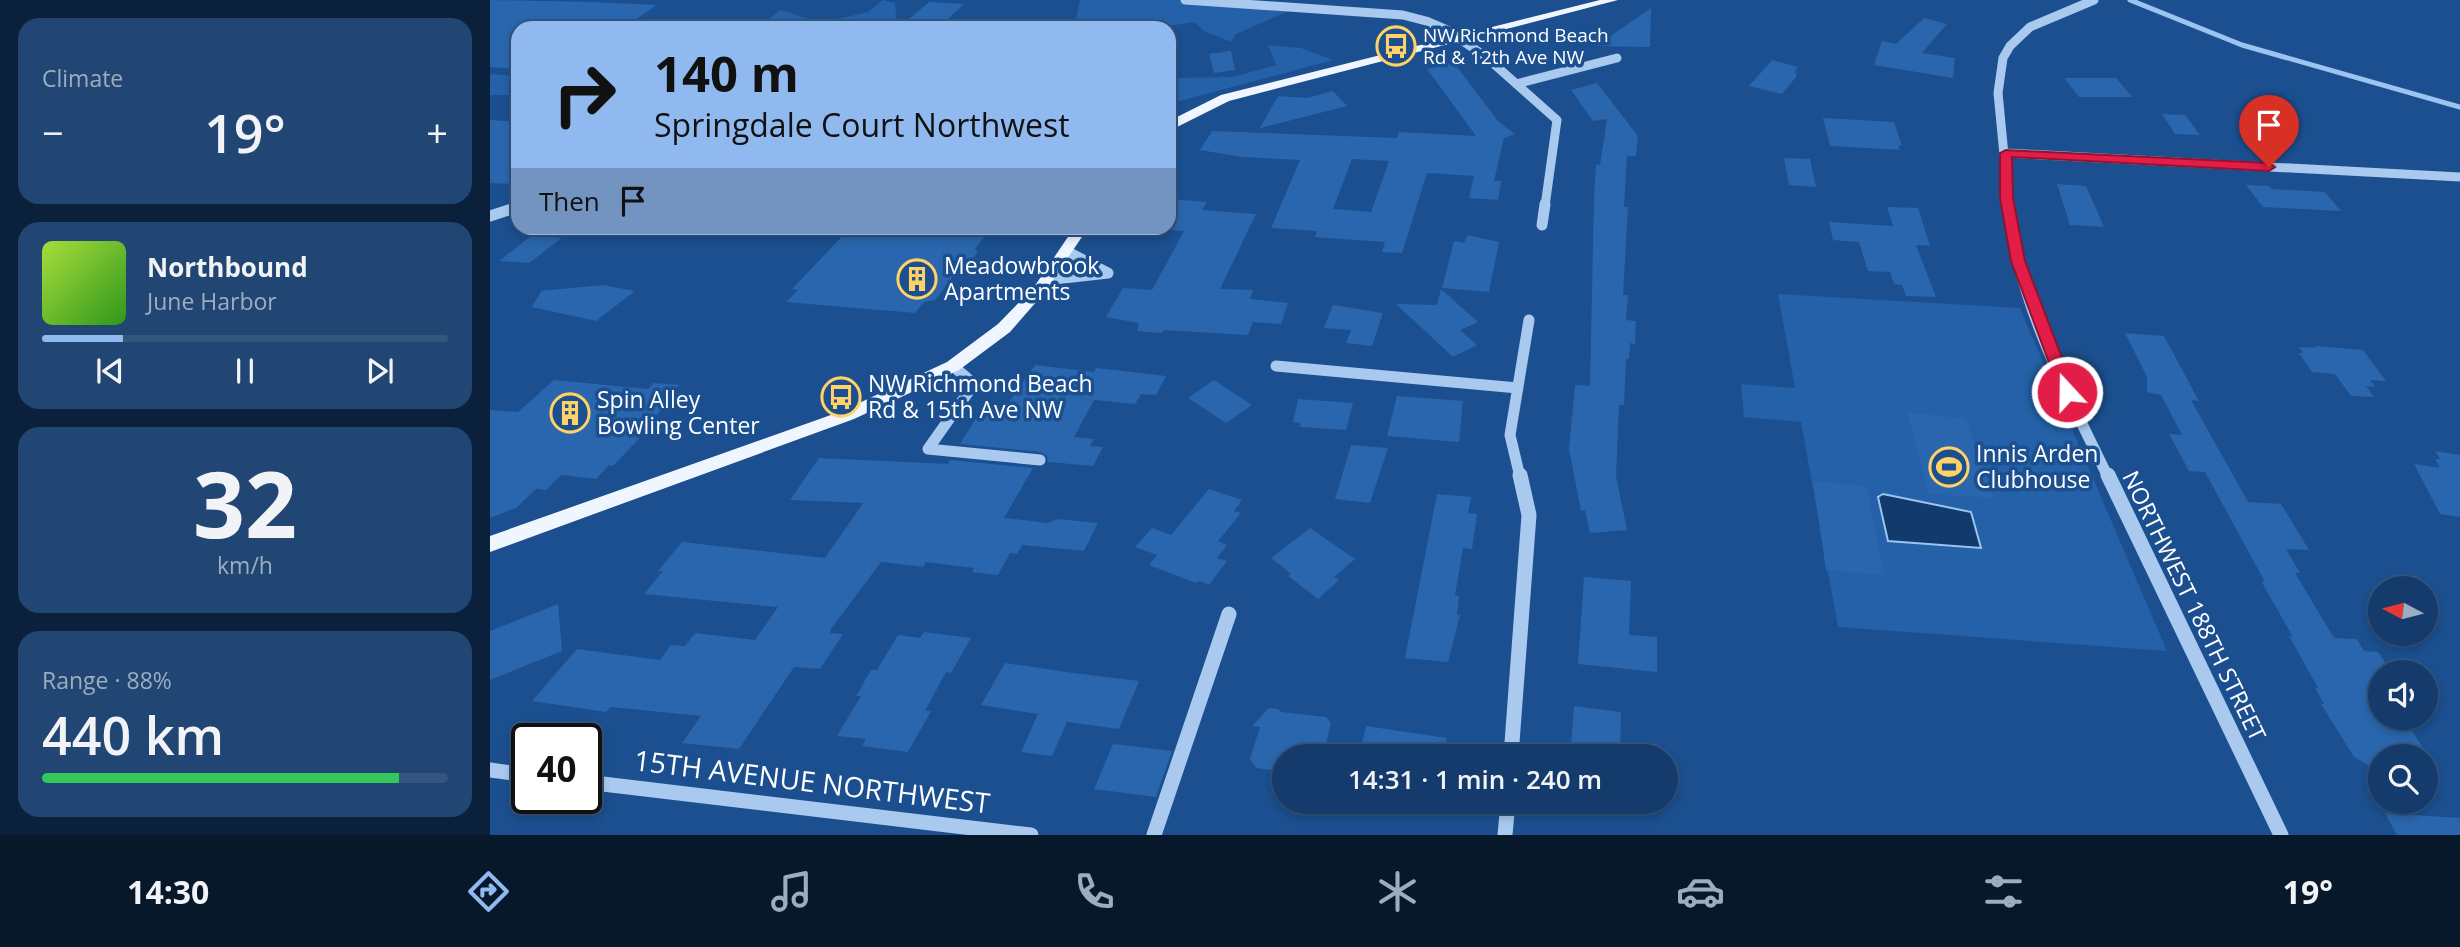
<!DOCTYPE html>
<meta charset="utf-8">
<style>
:root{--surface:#143b6b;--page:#214673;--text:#f1f3f6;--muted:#9dadc1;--line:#33557e;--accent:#90b9f0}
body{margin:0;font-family:"Open Sans",sans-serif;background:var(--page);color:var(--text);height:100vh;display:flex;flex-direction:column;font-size:26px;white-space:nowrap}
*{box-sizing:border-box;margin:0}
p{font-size:23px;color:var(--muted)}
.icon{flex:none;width:38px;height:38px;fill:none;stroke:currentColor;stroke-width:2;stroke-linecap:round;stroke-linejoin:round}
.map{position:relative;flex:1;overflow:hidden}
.sheet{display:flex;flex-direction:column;gap:18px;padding:18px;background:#0b203b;width:490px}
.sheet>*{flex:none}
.hud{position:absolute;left:21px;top:21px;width:665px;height:214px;border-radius:21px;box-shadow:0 4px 10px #0003,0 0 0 2px var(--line);background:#90b9f0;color:#111;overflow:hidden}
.needle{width:46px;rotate:277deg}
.buttons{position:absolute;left:1878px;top:576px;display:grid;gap:14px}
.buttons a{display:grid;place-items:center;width:70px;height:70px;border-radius:50%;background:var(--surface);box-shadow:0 4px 10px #0003,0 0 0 2px var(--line);font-size:35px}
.speed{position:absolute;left:21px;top:723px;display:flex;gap:14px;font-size:35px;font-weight:700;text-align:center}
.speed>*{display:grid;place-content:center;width:91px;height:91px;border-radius:50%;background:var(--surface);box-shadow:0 4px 10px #0003,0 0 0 2px var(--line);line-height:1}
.speed .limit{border:4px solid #111;border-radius:10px;background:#fff;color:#111}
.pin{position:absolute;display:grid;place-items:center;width:60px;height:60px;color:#fff;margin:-72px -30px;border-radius:50% 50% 50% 0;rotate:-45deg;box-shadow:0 0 7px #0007}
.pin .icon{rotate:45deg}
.me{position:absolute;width:77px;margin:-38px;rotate:339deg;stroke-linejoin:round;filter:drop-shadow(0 0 5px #0008)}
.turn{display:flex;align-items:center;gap:24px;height:147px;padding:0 28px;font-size:32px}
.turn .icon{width:91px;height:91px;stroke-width:2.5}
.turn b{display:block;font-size:49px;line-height:60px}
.then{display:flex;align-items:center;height:66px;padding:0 28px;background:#0003;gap:14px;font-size:26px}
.big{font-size:52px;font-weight:600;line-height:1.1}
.sheet .widget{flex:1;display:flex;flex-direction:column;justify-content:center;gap:10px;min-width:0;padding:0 24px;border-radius:21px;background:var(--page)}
.sheet .dial{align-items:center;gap:0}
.dial b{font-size:91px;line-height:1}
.song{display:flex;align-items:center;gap:21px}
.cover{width:84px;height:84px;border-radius:10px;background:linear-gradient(135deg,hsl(80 70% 55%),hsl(110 70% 35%))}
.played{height:7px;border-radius:4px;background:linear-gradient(90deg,var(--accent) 20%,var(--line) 20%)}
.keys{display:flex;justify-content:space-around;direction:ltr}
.heat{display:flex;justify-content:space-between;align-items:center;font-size:38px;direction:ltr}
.charge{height:10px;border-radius:5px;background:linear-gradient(90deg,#34c759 88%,var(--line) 0)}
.trip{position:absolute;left:782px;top:744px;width:406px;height:70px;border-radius:35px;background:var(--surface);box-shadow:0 4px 10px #0003,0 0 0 2px var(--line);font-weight:600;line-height:70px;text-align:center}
.tab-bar{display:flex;height:112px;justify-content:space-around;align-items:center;background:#08182b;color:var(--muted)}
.tab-bar .icon{width:49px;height:49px}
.tab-bar .current{color:var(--accent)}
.tab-bar b{font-size:32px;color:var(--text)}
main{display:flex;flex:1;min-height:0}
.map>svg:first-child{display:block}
.green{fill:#2461a8}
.water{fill:#123a6d;stroke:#9cc4f0;stroke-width:2}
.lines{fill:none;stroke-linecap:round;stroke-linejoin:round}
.stream{stroke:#9cc4f0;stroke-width:5}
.building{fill:#2a66ad;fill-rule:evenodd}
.minor-far2{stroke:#a9c9ee;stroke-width:9}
.minor-far1{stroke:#a9c9ee;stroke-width:11}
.minor{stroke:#a9c9ee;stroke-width:15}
.major{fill:#f0f6ff;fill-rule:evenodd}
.route{fill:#e11d48;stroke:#92132f;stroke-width:2}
.labels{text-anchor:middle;stroke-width:7;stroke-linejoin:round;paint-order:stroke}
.far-poi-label{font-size:19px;fill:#fff;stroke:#1b4f8f;text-anchor:start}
.poi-label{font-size:23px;fill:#fff;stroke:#1b4f8f;text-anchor:start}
.street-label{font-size:23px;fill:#fff;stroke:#1b4f8f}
.near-street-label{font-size:28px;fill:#fff;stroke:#1b4f8f}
</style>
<main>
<section class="sheet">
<div class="widget"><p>Climate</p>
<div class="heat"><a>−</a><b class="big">19°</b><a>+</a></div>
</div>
<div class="widget">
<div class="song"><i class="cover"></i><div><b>Northbound</b><p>June Harbor</p></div></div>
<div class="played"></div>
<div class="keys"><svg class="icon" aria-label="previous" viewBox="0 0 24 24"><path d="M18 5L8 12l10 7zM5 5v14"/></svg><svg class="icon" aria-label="pause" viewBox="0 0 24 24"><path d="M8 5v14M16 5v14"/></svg><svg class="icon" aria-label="next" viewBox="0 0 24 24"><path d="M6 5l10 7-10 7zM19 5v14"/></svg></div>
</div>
<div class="widget dial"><b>32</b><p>km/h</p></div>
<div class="widget"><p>Range · 88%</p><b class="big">440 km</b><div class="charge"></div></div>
</section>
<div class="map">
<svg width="1970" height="835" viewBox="0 0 1970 835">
<rect width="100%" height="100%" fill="#1b4f8f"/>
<path class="green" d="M 393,0 L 405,3 L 407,28 L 266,28 L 291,10 L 331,23 L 378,12 Z
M 590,0 L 707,0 L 801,10 L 746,34 L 741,42 L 714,31 L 704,22 L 664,28 L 582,28 L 585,25 Z
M 778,45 L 811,48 L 843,60 L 679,104 L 679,78 L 743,77 L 786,65 Z
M 0,74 L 28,76 L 28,95 L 0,95 Z
M 1288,294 L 1530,308 L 1677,651 L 1348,627 L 1311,422 L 1254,417 L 1251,384 L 1305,388 Z"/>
<path class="water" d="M 1393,494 L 1481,512 L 1491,548 L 1398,541 L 1388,497 Z"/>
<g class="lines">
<path class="stream" d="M 1640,0 L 1752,45 L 1970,107"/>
</g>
<path class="building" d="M 0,0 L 102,2 L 167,5 L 133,28 L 28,28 L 28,69 L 0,67 Z
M 439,2 L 474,4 L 456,21 L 419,19 Z
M 1161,8 L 1160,47 L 1106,46 Z
M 1434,18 L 1457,24 L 1432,53 L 1465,58 L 1463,78 L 1384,65 L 1392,41 L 1406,44 Z
M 741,51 L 745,70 L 724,73 L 719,54 Z
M 1282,60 L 1308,67 L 1304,73 L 1307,73 L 1306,77 L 1292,94 L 1259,86 Z
M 964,63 L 1008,121 L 1025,134 L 1014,138 L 1004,181 L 1011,181 L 1008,200 L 979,198 L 984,176 L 937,173 L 912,253 L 892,252 L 895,242 L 825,237 L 827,231 L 781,228 L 810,160 L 751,157 L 710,150 L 722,131 L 907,138 L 909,132 L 986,136 L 937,69 ZM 862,159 L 899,161 L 881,212 L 843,209 Z
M 1574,78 L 1626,78 L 1642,97 L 1589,97 Z
M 1107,83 L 1148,136 L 1146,156 L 1137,156 L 1134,207 L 1138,207 L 1133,295 L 1138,295 L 1136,320 L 1146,321 L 1145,344 L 1140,343 L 1139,359 L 1136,359 L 1134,405 L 1129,405 L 1126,476 L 1137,530 L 1100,533 L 1095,510 L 1091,511 L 1079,449 L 1085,385 L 1100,386 L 1104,196 L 1106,164 L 1110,165 L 1117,119 L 1103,121 L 1081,90 Z
M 843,91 L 857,106 L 770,128 L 788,96 L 817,98 Z
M 1672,114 L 1695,115 L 1710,135 L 1685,134 Z
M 1333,118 L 1404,122 L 1412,146 L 1408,145 L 1410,150 L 1340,146 Z
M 0,120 L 28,122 L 28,184 L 0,183 Z
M 1294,158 L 1320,159 L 1326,187 L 1299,185 Z
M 1567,184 L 1596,186 L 1614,227 L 1580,225 Z
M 1756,185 L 1779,186 L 1782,189 L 1835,192 L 1851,211 L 1773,207 Z
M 679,199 L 717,202 L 712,210 L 766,214 L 730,289 L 763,290 L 760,299 L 798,303 L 791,324 L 763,322 L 758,335 L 673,330 L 672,333 L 647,331 L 649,323 L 616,317 L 633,288 L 662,290 L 694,231 L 679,230 Z
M 1397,207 L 1428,208 L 1440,246 L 1426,245 L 1446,297 L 1416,296 L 1412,285 L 1404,284 L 1400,272 L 1378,271 L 1369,242 L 1343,240 L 1339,222 L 1403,226 Z
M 360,228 L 501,228 L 485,249 L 488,252 L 476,267 L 469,269 L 445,300 L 434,302 L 425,313 L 296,302 L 308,290 L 302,289 Z
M 42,235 L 72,238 L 39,263 L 9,261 Z
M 978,235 L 1009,242 L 999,292 L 952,288 L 964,241 L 974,243 Z
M 113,285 L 145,291 L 106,321 L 42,307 L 51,291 Z
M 951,289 L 988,322 L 970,330 L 987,345 L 963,357 L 906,304 L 947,305 Z
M 843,305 L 893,313 L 882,346 L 856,343 L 861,330 L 834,328 Z
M 1635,333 L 1674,336 L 1709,401 L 1701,400 L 1758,502 L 1791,504 L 1819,550 L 1796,549 L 1810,573 L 1805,573 L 1844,638 L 1867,639 L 1874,651 L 1888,652 L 1901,672 L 1890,672 L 1890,718 L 1914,718 L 1934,750 L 1925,750 L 1929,756 L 1890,756 L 1890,772 L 1864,757 L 1831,704 L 1834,704 L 1825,688 L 1828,688 L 1799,636 L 1803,637 L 1771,581 L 1775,582 L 1715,472 L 1699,471 L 1679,434 L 1692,435 L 1671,395 L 1657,392 L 1657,377 Z
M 1825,346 L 1873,350 L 1896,381 L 1880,380 L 1885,387 L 1876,386 L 1884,397 L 1861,396 L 1845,374 L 1822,372 L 1809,353 L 1813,353 L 1809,347 L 1826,348 Z
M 545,365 L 604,372 L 606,368 L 676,376 L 666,395 L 651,394 L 645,404 L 604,400 L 584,437 L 604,439 L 600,446 L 613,447 L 603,466 L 558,462 L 557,456 L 551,452 L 470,444 L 491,410 L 512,412 Z
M 64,380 L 158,389 L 164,383 L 190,385 L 180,395 L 185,396 L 159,423 L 164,423 L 123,466 L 119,465 L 106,479 L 71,475 L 56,490 L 46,489 L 26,508 L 0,518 L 0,410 L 28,412 Z
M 724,380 L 762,405 L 736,423 L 698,398 Z
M 907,396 L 973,401 L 969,442 L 897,436 Z
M 808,399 L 863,403 L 856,430 L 810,427 L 811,423 L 803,422 Z
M 1417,412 L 1476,419 L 1504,498 L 1439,494 Z
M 861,445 L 898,448 L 880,503 L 845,499 Z
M 1945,451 L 1970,455 L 1970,517 L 1950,514 L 1924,464 L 1950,468 L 1945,459 L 1950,459 Z
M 329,458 L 458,464 L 460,460 L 543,468 L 514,518 L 558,523 L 567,519 L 608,523 L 594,551 L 532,545 L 527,554 L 520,553 L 508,575 L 482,572 L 484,568 L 436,562 L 433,567 L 391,562 L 341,629 L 340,633 L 353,634 L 330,669 L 304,667 L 249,749 L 192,743 L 211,716 L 121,707 L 116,712 L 42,701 L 87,649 L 170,660 L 181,645 L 195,646 L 205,633 L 265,640 L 288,607 L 154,594 L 173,571 L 168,571 L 192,542 L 335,558 L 373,503 L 300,500 Z
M 1323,481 L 1377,486 L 1394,575 L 1336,570 Z
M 719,489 L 752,500 L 744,511 L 751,513 L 728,541 L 737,545 L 727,558 L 737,561 L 719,585 L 709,581 L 706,583 L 659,565 L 667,555 L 645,547 L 662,528 L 681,535 Z
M 947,494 L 981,497 L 978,513 L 987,514 L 982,549 L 973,548 L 965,595 L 969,596 L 967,615 L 970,615 L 958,662 L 915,658 Z
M 820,528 L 865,559 L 844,577 L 849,580 L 828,599 L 798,576 L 801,574 L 781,558 Z
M 1094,577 L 1141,581 L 1139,635 L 1167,637 L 1167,672 L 1088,664 Z
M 68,604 L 72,651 L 0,680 L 0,631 Z
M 434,632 L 481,638 L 461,673 L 456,672 L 435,711 L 441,711 L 418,752 L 372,746 L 376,739 L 347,736 L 371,696 L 366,696 L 381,670 L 387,670 L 408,635 L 430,638 Z
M 515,663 L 583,673 L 649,681 L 629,729 L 577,722 L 562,756 L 531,752 L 548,714 L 491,705 Z
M 1084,706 L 1131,712 L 1130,756 L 1080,756 Z
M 779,708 L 788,709 L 791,712 L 836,717 L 841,723 L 833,756 L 794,756 L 794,772 L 766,768 L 760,759 L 770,727 L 762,726 Z
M 876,726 L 957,738 L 954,756 L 869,756 Z
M 623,744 L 682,751 L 666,797 L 604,789 Z
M 1895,813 L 1970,818 L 1970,835 L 1907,835 Z"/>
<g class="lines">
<path class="minor-far2" d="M 695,0 L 913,15 L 936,21 L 957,30 L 996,57 L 1067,120 L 1055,206
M 216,25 L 257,27
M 1026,84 L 1127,58
M 1516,153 L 1970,177
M 1519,206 L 1508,93 L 1513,58 L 1520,46 L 1540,27 L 1604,0"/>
<path class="minor-far1" d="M 1519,204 C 1526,300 1577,392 1618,477
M 0,216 L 28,207
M 1052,225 L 1055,204
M 576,251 L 618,273
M 556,280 L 618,273
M 463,366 L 484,384 L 438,449 L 550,460
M 786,366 L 1028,388
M 1030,477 L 1020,435 L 1039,320"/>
<path class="minor" d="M 1618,475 L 1791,835
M 1021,756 L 1039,515 L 1030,475
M 0,770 L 37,775
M 96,782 L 541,835
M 664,835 L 739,614
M 1015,835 L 1018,802"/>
<path class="major" d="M 1110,0 L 1128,0 L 739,101 L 679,131 L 679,121 L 731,95 Z
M 584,228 L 598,228 L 554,293 L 520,332 L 469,370 L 364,419 L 0,552 L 0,536 L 352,411 L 457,362 L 508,324 L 544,287 Z"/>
</g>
<path class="route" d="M 1516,150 L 1779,163 L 1785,167 L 1779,171 L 1522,157 L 1523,198 L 1535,261 L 1585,392 L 1577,398 L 1570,392 L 1521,261 L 1510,198 L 1510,153 Z"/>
<defs>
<g id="bus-ring" transform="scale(2.0125)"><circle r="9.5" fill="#1b4f8f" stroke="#ffd166" stroke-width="1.5"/><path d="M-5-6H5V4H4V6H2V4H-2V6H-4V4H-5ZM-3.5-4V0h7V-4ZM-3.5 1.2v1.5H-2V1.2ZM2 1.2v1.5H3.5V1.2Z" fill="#ffd166"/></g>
<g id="building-ring" transform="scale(2.0125)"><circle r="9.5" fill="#1b4f8f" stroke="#ffd166" stroke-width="1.5"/><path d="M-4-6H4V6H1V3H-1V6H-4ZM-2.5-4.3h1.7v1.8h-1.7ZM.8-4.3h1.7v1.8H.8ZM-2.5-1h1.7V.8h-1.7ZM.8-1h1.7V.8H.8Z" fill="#ffd166"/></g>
<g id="stadium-ring" transform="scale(2.0125)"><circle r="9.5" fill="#1b4f8f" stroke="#ffd166" stroke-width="1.5"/><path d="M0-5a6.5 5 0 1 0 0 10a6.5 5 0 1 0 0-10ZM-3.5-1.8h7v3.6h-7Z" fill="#ffd166"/></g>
</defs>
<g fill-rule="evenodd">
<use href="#bus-ring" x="906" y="46"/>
<use href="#building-ring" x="427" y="279"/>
<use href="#bus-ring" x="351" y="397"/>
<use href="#building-ring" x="80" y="413"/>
<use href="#stadium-ring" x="1459" y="467"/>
</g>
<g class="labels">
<g class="far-poi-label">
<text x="933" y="42">NW Richmond Beach<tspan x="933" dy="22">Rd &amp; 12th Ave NW</tspan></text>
</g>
<g class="poi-label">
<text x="454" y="274">Meadowbrook<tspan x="454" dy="26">Apartments</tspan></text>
<text x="378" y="392">NW Richmond Beach<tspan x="378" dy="26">Rd &amp; 15th Ave NW</tspan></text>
<text x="107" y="408">Spin Alley<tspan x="107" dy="26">Bowling Center</tspan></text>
<text x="1486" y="462">Innis Arden<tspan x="1486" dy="26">Clubhouse</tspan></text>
</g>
<g class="street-label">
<text transform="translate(1704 606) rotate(64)" y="8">NORTHWEST 188TH STREET</text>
</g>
<g class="near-street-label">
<text transform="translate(322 782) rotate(7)" y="10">15TH AVENUE NORTHWEST</text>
</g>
</g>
</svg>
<div class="buttons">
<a><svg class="needle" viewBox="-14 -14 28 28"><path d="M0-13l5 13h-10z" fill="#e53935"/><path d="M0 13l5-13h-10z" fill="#9dadc1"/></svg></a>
<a><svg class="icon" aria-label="sound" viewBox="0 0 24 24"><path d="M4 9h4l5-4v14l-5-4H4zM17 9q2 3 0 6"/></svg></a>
<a><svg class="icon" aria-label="search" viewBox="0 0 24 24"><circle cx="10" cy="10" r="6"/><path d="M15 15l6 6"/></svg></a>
</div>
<div class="speed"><div class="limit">40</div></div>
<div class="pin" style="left:1779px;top:167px;background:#d93025"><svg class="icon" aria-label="arrive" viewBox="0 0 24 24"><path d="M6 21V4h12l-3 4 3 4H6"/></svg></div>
<svg class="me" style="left:1577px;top:392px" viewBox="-20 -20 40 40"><circle r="17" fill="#e11d48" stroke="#fff" stroke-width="3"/><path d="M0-11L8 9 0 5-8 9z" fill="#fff"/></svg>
<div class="trip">14:31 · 1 min · 240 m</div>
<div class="hud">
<div class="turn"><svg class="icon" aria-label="right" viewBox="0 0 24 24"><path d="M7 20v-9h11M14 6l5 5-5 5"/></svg><div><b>140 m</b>Springdale Court Northwest</div></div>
<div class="then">Then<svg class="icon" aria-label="arrive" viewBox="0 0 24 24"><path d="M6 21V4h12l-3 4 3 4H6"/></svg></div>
</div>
</div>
</main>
<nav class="tab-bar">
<b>14:30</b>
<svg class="icon current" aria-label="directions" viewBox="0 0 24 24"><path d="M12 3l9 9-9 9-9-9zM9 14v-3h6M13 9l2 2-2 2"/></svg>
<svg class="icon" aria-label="music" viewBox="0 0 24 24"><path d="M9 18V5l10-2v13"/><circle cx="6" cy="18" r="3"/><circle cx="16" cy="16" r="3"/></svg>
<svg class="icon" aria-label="phone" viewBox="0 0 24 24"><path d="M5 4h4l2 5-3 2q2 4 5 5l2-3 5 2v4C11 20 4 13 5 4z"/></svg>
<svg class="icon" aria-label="climate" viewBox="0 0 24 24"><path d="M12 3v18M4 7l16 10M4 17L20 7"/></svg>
<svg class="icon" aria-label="car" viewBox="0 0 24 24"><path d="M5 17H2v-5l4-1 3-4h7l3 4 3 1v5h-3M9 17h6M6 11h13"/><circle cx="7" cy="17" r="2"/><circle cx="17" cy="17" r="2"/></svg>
<svg class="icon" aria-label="filters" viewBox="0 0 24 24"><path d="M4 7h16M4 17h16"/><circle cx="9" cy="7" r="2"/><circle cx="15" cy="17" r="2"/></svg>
<b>19°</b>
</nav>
